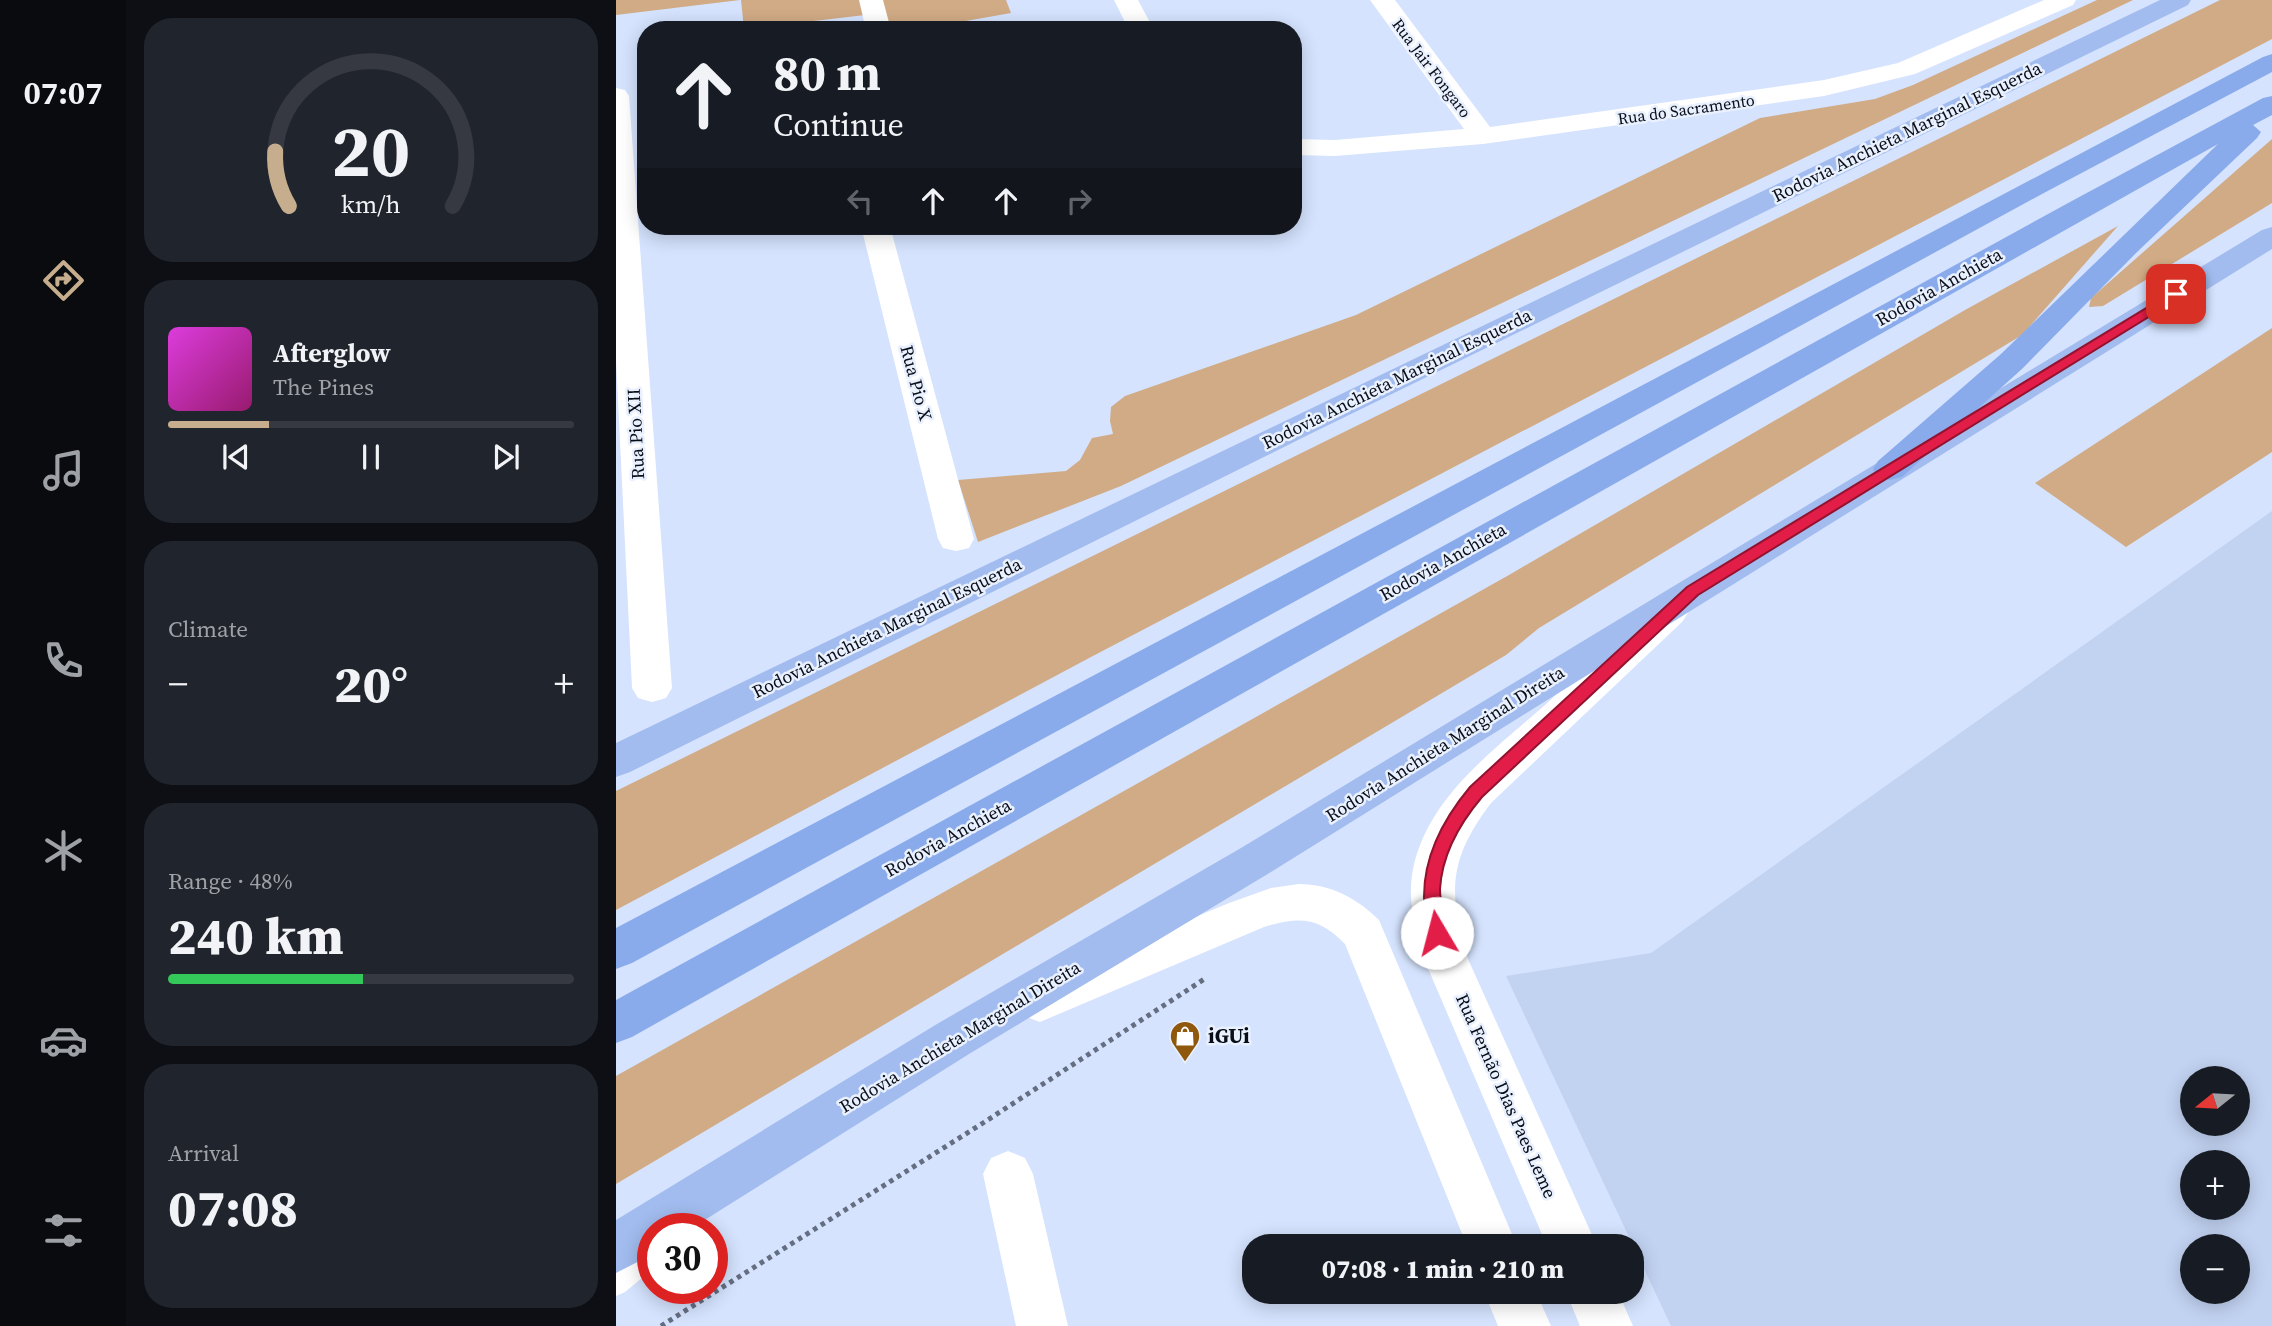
<!DOCTYPE html>
<meta charset="utf-8">
<style>
:root{--surface:#171b24;--page:#20242c;--text:#f1f3f6;--muted:#9ea1a6;--line:#363941;--accent:#c5ad8d}
body{margin:0;font-family:"Source Serif 4",serif;background:var(--page);color:var(--text);height:100vh;display:flex;flex-direction:column;font-size:26px;white-space:nowrap}
*{box-sizing:border-box;margin:0}
p{font-size:23px;color:var(--muted)}
.icon{flex:none;width:38px;height:38px;fill:none;stroke:currentColor;stroke-width:2;stroke-linecap:round;stroke-linejoin:round}
.map{position:relative;flex:1;overflow:hidden}
.sheet{display:flex;flex-direction:column;gap:18px;padding:18px;background:#0d0f14;width:490px}
.sheet>*{flex:none}
.guide{position:absolute;left:21px;top:21px;width:665px;height:214px;border-radius:28px;box-shadow:0 4px 18px #0003;background:#171b24;color:var(--text);overflow:hidden}
.needle{width:46px;rotate:252deg}
.buttons{position:absolute;left:1564px;top:1066px;display:grid;gap:14px}
.buttons a{display:grid;place-items:center;width:70px;height:70px;border-radius:50%;background:var(--surface);box-shadow:0 4px 18px #0003;font-size:35px}
.speed{position:absolute;left:21px;top:1213px;display:flex;gap:14px;font-size:35px;font-weight:700;text-align:center}
.speed>*{display:grid;place-content:center;width:91px;height:91px;border-radius:50%;background:var(--surface);box-shadow:0 4px 18px #0003;line-height:1}
.speed .limit{border:10px solid #d22;background:#fff;color:#111}
.pin{position:absolute;display:grid;place-items:center;width:60px;height:60px;color:#fff;margin:-30px;border-radius:14px;box-shadow:0 4px 10px #0006}
.me{position:absolute;width:77px;margin:-38px;rotate:352deg;stroke-linejoin:round;filter:drop-shadow(0 0 5px #0008)}
.turn{display:flex;align-items:center;gap:24px;height:147px;padding:0 21px;font-size:32px}
.turn .icon{width:91px;height:91px;stroke-width:2.5}
.turn b{display:block;font-size:49px;line-height:60px}
.lanes{display:flex;align-items:center;height:66px;padding:0 21px;background:#0003;justify-content:center;gap:35px;direction:ltr}
.lanes .off{opacity:.35}
.big{font-size:52px;font-weight:800;line-height:1.1}
.sheet .widget{flex:1;display:flex;flex-direction:column;justify-content:center;gap:10px;min-width:0;padding:0 24px;border-radius:28px;background:var(--page)}
.sheet .dial{align-items:center;gap:0}
.dial svg{height:182px;overflow:visible;fill:none;stroke:var(--line);stroke-width:7;stroke-linecap:round;text-anchor:middle}
.dial text{fill:var(--text);stroke:none}
.song{display:flex;align-items:center;gap:21px}
.cover{width:84px;height:84px;border-radius:10px;background:linear-gradient(135deg,hsl(300 70% 55%),hsl(320 70% 35%))}
.played{height:7px;border-radius:4px;background:linear-gradient(90deg,var(--accent) 25%,var(--line) 25%)}
.keys{display:flex;justify-content:space-around;direction:ltr}
.heat{display:flex;justify-content:space-between;align-items:center;font-size:38px;direction:ltr}
.charge{height:10px;border-radius:5px;background:linear-gradient(90deg,#34c759 48%,var(--line) 0)}
.trip{position:absolute;left:626px;top:1234px;width:402px;height:70px;border-radius:28px;background:var(--surface);box-shadow:0 4px 18px #0003;font-weight:800;line-height:70px;text-align:center}
main{display:flex;flex:1;min-height:0}
.tab-bar{display:flex;flex-direction:column;width:126px;justify-content:space-around;align-items:center;background:#090b0e;color:var(--muted)}
.tab-bar .icon{width:49px;height:49px}
.tab-bar .selected{color:var(--accent)}
.tab-bar b{font-size:32px;color:var(--text)}
.map>svg:first-child{display:block}
.built{fill:#c2d3f2;fill-rule:evenodd}
.green{fill:#d1ab85}
.lines{fill:none;stroke-linecap:round;stroke-linejoin:round}
.path{stroke:#656e81;stroke-width:5;stroke-dasharray:4.5 4.5;stroke-linecap:butt}
.service{fill:#fff;fill-rule:evenodd}
.minor{fill:#fff;fill-rule:evenodd}
.trunk{fill:#a2bcef;fill-rule:evenodd}
.motorway{fill:#8aabeb;fill-rule:evenodd}
.route{fill:#e11d48;stroke:#92132f;stroke-width:2}
.labels{text-anchor:middle;stroke-width:5;stroke-linejoin:round;paint-order:stroke}
.far-street-label{font-size:16px;fill:#080d18;stroke:#e9f0fe}
.street-label{font-size:18px;fill:#080d18;stroke:#e9f0fe}
.near-poi-label{font-size:21px;font-weight:bold;fill:#080d18;stroke:#e9f0fe;text-anchor:start}
</style>
<main>
<nav class="tab-bar">
<b>07:07</b>
<svg class="icon selected" aria-label="directions" viewBox="0 0 24 24"><path d="M12 3l9 9-9 9-9-9zM9 14v-3h6M13 9l2 2-2 2"/></svg>
<svg class="icon" aria-label="music" viewBox="0 0 24 24"><path d="M9 18V5l10-2v13"/><circle cx="6" cy="18" r="3"/><circle cx="16" cy="16" r="3"/></svg>
<svg class="icon" aria-label="phone" viewBox="0 0 24 24"><path d="M5 4h4l2 5-3 2q2 4 5 5l2-3 5 2v4C11 20 4 13 5 4z"/></svg>
<svg class="icon" aria-label="climate" viewBox="0 0 24 24"><path d="M12 3v18M4 7l16 10M4 17L20 7"/></svg>
<svg class="icon" aria-label="car" viewBox="0 0 24 24"><path d="M5 17H2v-5l4-1 3-4h7l3 4 3 1v5h-3M9 17h6M6 11h13"/><circle cx="7" cy="17" r="2"/><circle cx="17" cy="17" r="2"/></svg>
<svg class="icon" aria-label="filters" viewBox="0 0 24 24"><path d="M4 7h16M4 17h16"/><circle cx="9" cy="7" r="2"/><circle cx="15" cy="17" r="2"/></svg>
</nav>
<section class="sheet">
<div class="widget dial"><svg viewBox="0 0 100 80">
<path d="M14 69A42 42 0 1 1 86 69"/>
<path d="M14 69A42 42 0 0 1 8 45" stroke="#c5ad8d"/>
<text x="50" y="56" font-size="32" font-weight="700">20</text>
<text x="50" y="72" font-size="11">km/h</text>
</svg></div>
<div class="widget">
<div class="song"><i class="cover"></i><div><b>Afterglow</b><p>The Pines</p></div></div>
<div class="played"></div>
<div class="keys"><svg class="icon" aria-label="previous" viewBox="0 0 24 24"><path d="M18 5L8 12l10 7zM5 5v14"/></svg><svg class="icon" aria-label="pause" viewBox="0 0 24 24"><path d="M8 5v14M16 5v14"/></svg><svg class="icon" aria-label="next" viewBox="0 0 24 24"><path d="M6 5l10 7-10 7zM19 5v14"/></svg></div>
</div>
<div class="widget"><p>Climate</p>
<div class="heat"><a>−</a><b class="big">20°</b><a>+</a></div>
</div>
<div class="widget"><p>Range · 48%</p><b class="big">240 km</b><div class="charge"></div></div>
<div class="widget"><p>Arrival</p><b class="big">07:08</b></div>
</section>
<div class="map">
<svg width="1656" height="1326" viewBox="0 0 1656 1326">
<rect width="100%" height="100%" fill="#d5e3fe"/>
<path class="built" d="M 1656,511 L 1656,1326 L 1055,1326 L 890,976 L 1035,953 ZM 1577,1078 L 1622,1078 L 1622,1124 L 1577,1124 ZM 1577,1162 L 1622,1162 L 1622,1208 L 1577,1208 ZM 1577,1246 L 1622,1246 L 1622,1292 L 1577,1292 Z"/>
<path class="green" d="M 0,0 L 124,0 L 0,15 Z
M 125,0 L 254,0 L 258,14 L 128,29 Z
M 257,0 L 390,0 L 395,13 L 299,30 L 265,30 Z
M 1481,0 L 1517,0 L 505,486 L 362,542 L 342,480 L 450,471 L 464,460 L 476,438 L 497,434 L 494,421 L 495,407 L 509,396 L 740,315 L 1144,118 L 1259,99 L 1297,85 Z
M 1604,0 L 1656,0 L 1656,39 L 475,657 L 0,910 L 0,791 Z
M 1656,139 L 1656,203 L 1487,306 L 1473,307 L 1475,298 Z
M 1502,226 L 1406,335 L 923,628 L 890,655 L 0,1184 L 0,1076 L 893,575 L 1349,310 Z
M 1656,328 L 1656,452 L 1510,547 L 1419,483 Z"/>
<g class="lines">
<path class="path" d="M 45,1326 L 367,1123 L 590,978"/>
<path class="service" d="M 37,1240 L 37,1269 L 9,1292 L 0,1296 L 0,1266 L 28,1243 Z"/>
<path class="minor" d="M 243,0 L 267,0 L 275,30 L 250,30 Z
M 498,0 L 522,0 L 538,30 L 513,30 Z
M 754,0 L 779,0 L 874,127 L 1208,80 L 1282,63 L 1428,0 L 1460,0 L 1457,5 L 1299,74 L 1208,96 L 867,144 L 719,156 L 677,155 L 677,139 L 719,140 L 848,129 Z
M 0,88 L 9,90 L 13,96 L 56,688 L 50,698 L 36,702 L 22,698 L 16,688 L 0,359 Z
M 245,226 L 274,226 L 358,539 L 353,548 L 340,551 L 327,548 L 322,539 Z
M 1053,600 L 1066,604 L 1072,613 L 1066,622 L 875,803 C 832,860 832,893 852,959 L 981,1246 L 931,1246 L 808,959 C 799,930 791,900 797,869 C 812,797 877,751 929,705 C 966,671 1003,637 1040,604 Z
M 683,884 C 714,884 741,898 763,920 L 901,1246 L 851,1246 L 729,944 C 703,917 684,916 648,927 L 424,1022 L 408,1016 L 401,1002 L 408,988 L 613,903 L 655,888 Z
M 392,1151 L 409,1158 L 417,1174 L 452,1326 L 400,1326 L 367,1174 L 375,1158 Z
M 868,1292 L 920,1292 L 935,1326 L 882,1326 Z
M 950,1292 L 1002,1292 L 1017,1326 L 964,1326 Z"/>
<path class="trunk" d="M 1544,0 L 1575,0 L 1572,5 L 694,434 L 14,772 L 0,777 L 0,743 Z
M 1656,227 L 1656,249 L 655,872 L 353,1054 L 76,1228 L 37,1228 L 37,1254 L 0,1273 L 0,1220 L 321,1024 L 625,848 L 1646,230 Z"/>
<path class="motorway" d="M 1656,54 L 1656,72 L 1426,194 L 16,963 L 0,969 L 0,928 L 1647,57 Z
M 1656,96 L 1656,115 L 1637,125 L 1645,132 L 1641,138 L 1520,253 L 1407,368 L 1286,477 L 1274,480 L 1262,477 L 1257,469 L 1262,461 L 1385,354 L 1602,144 L 16,1037 L 0,1043 L 0,1000 L 1454,202 L 1647,98 Z"/>
</g>
<path class="route" d="M 1560,290 L 1567,294 L 1565,297 L 1082,595 L 866,797 C 844,823 826,854 824,889 C 824,903 828,919 830,933 L 827,938 L 821,940 L 814,938 C 810,930 810,921 809,912 C 803,864 824,823 854,787 L 1071,587 Z"/>
<defs>
<g id="shop-pin" transform="scale(1.575)"><path d="M0 17L-7.5 6A9.5 9.5 0 1 1 7.5 6Z" fill="#8f580d" stroke="#e9f0fe"/><path d="M-5-2.5h2.3a2.7 3.5 0 0 1 5.4 0H5L5.5 6h-11ZM-1.5-2.5h3a1.5 2.3 0 0 0-3 0Z" fill="#fff"/></g>
</defs>
<g fill-rule="evenodd">
<use href="#shop-pin" x="569" y="1036"/>
</g>
<g class="labels">
<g class="far-street-label">
<text transform="translate(816 68) rotate(53)" y="6">Rua Jair Fongaro</text>
<text transform="translate(1070 109) rotate(-8)" y="6">Rua do Sacramento</text>
</g>
<g class="street-label">
<text transform="translate(1291 132) rotate(-26)" y="6">Rodovia Anchieta Marginal Esquerda</text>
<text transform="translate(1323 287) rotate(-29)" y="6">Rodovia Anchieta</text>
<text transform="translate(781 379) rotate(-26)" y="6">Rodovia Anchieta Marginal Esquerda</text>
<text transform="translate(300 383) rotate(75)" y="6">Rua Pio X</text>
<text transform="translate(20 434) rotate(-93)" y="6">Rua Pio XII</text>
<text transform="translate(827 562) rotate(-29)" y="6">Rodovia Anchieta</text>
<text transform="translate(271 628) rotate(-26)" y="6">Rodovia Anchieta Marginal Esquerda</text>
<text transform="translate(829 744) rotate(-32)" y="6">Rodovia Anchieta Marginal Direita</text>
<text transform="translate(332 838) rotate(-29)" y="6">Rodovia Anchieta</text>
<text transform="translate(344 1037) rotate(-31)" y="6">Rodovia Anchieta Marginal Direita</text>
<text transform="translate(890 1096) rotate(66)" y="6">Rua Fernão Dias Paes Leme</text>
</g>
<g class="near-poi-label">
<text x="592" y="1043">iGUi</text>
</g>
</g>
</svg>
<div class="buttons">
<a><svg class="needle" viewBox="-14 -14 28 28"><path d="M0-13l5 13h-10z" fill="#e53935"/><path d="M0 13l5-13h-10z" fill="#9ea1a6"/></svg></a>
<a>+</a>
<a>−</a>
</div>
<div class="speed"><div class="limit">30</div></div>
<div class="pin" style="left:1560px;top:294px;background:#d93025"><svg class="icon" aria-label="arrive" viewBox="0 0 24 24"><path d="M6 21V4h12l-3 4 3 4H6"/></svg></div>
<svg class="me" style="left:821px;top:933px" viewBox="-20 -20 40 40"><circle r="19" fill="#fff"/><path d="M0-13L10 11 0 6-10 11z" fill="#e11d48"/></svg>
<div class="trip">07:08 · 1 min · 210 m</div>
<div class="guide">
<div class="turn"><svg class="icon" aria-label="ahead" viewBox="0 0 24 24"><path d="M12 20V5M6 11l6-6 6 6"/></svg><div><b>80 m</b>Continue</div></div>
<div class="lanes"><svg class="icon off" aria-label="left" viewBox="0 0 24 24"><path d="M17 20v-9H6M10 6l-5 5 5 5"/></svg><svg class="icon" aria-label="ahead" viewBox="0 0 24 24"><path d="M12 20V5M6 11l6-6 6 6"/></svg><svg class="icon" aria-label="ahead" viewBox="0 0 24 24"><path d="M12 20V5M6 11l6-6 6 6"/></svg><svg class="icon off" aria-label="right" viewBox="0 0 24 24"><path d="M7 20v-9h11M14 6l5 5-5 5"/></svg></div>
</div>
</div>
</main>
